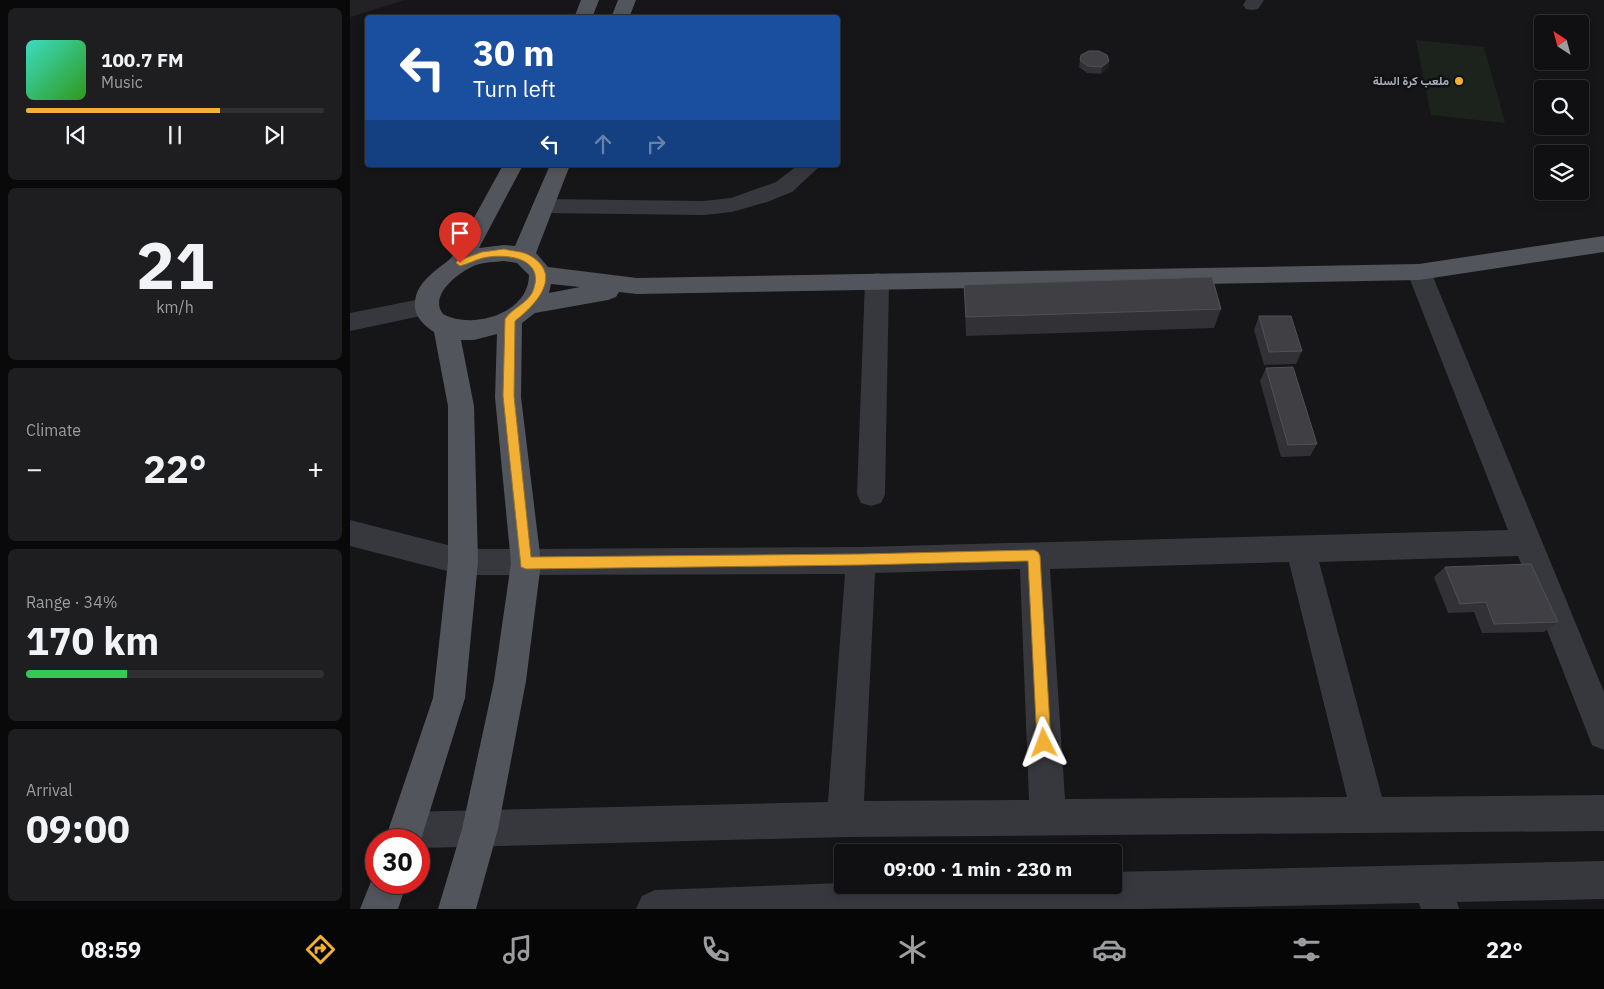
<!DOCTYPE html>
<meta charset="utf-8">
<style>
:root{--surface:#101012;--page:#1e1e20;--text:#f1f3f6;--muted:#9c9d9f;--line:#303032;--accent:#f2b134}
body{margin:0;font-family:"IBM Plex Sans",Vazirmatn,sans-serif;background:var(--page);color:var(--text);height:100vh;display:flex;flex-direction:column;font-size:19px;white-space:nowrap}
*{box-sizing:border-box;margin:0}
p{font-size:16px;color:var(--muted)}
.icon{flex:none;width:28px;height:28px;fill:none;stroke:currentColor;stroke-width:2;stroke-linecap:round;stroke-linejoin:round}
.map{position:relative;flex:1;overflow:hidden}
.details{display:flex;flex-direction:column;gap:8px;padding:8px;background:#09090a;width:350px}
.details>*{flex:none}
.hud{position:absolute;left:15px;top:15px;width:475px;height:152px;border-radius:5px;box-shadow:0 2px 8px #0003,0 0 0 1px var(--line);background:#1a4fa0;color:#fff;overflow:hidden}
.needle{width:32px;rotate:324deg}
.controls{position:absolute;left:1184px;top:15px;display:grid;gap:10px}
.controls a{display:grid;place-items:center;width:55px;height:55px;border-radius:5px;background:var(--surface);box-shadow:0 2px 8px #0003,0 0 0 1px var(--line);font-size:25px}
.speed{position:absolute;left:15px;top:829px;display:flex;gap:10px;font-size:25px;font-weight:700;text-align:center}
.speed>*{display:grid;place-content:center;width:65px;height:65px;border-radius:50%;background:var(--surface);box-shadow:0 2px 8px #0003,0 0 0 1px var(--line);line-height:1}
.speed .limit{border:8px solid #d22;background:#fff;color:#111}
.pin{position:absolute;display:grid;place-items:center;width:42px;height:42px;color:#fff;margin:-51px -21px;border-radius:50% 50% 50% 0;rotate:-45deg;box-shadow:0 0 5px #0007}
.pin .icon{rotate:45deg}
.me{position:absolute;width:55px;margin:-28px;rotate:357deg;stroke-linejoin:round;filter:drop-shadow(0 0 4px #0008)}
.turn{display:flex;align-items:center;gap:18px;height:105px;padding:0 25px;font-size:22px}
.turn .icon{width:65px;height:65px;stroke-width:2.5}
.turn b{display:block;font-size:35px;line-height:42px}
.lanes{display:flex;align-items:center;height:48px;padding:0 25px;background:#0003;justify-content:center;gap:25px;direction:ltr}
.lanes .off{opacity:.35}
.big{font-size:38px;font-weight:700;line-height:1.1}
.details .card{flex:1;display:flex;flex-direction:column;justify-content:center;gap:8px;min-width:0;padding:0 18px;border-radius:8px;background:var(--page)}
.details .dial{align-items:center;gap:0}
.dial b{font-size:65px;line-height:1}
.song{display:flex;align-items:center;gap:15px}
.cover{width:60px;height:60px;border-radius:8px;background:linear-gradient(135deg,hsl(170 70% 55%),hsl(110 70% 35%))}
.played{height:5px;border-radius:2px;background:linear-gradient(90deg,var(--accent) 65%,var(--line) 65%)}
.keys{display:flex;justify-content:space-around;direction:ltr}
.heat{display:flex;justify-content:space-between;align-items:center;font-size:28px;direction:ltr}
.charge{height:8px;border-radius:4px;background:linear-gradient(90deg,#34c759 34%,var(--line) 0)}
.trip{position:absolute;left:484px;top:844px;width:288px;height:50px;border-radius:5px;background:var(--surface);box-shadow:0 2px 8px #0003,0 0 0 1px var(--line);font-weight:700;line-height:50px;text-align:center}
.tabs{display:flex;height:80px;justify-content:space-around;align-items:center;background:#060607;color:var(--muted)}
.tabs .icon{width:35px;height:35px}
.tabs .selected{color:var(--accent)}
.tabs b{font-size:22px;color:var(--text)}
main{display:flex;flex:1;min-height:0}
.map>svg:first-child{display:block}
.built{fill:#222225}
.green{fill:#1c231d}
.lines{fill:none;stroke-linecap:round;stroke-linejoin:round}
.minor{fill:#37383d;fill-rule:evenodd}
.major{fill:#53555c;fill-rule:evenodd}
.wall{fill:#323236}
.shaded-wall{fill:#212124}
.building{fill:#3f3f44;stroke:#4f5156}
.route{fill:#f2b134;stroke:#9d7322}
.poi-dot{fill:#f2b134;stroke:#111113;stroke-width:2}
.labels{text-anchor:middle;stroke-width:5;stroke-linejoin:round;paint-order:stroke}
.far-poi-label{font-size:12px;font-weight:bold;fill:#a8adb8;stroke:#111113;text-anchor:end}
</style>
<main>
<section class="details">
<div class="card">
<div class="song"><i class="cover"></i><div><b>100.7 FM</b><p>Music</p></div></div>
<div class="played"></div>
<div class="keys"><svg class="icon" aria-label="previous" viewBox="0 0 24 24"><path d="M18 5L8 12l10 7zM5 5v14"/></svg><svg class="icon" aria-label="pause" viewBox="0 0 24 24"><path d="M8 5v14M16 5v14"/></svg><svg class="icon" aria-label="next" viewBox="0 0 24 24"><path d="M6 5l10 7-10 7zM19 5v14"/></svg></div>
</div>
<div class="card dial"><b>21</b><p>km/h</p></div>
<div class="card"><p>Climate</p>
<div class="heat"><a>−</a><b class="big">22°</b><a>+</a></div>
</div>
<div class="card"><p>Range · 34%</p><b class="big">170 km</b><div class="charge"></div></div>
<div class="card"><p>Arrival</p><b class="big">09:00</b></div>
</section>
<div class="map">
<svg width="1254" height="909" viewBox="0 0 1254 909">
<rect width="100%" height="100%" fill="#161618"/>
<path class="built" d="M 0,0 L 55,0 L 0,17 Z"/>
<path class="green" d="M 1066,40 L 1134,47 L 1155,123 L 1081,115 Z"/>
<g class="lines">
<path class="minor" d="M 896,0 L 914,0 L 908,9 L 902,10 L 896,9 L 893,5 Z
M 448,165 L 471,165 L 442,192 L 417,202 L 382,212 L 354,215 L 193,213 L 185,211 L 182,206 L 185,201 L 193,199 L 354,201 L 381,198 L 426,182 Z
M 1069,264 L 1077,266 L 1081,272 L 1254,692 L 1254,750 L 1242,745 L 1168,556 L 969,562 L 1032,797 L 1254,795 L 1254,831 L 495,837 L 69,848 L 69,840 L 42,840 L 38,830 L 43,817 L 56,812 L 478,802 L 495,574 L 113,575 L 0,546 L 0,520 L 113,549 L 176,549 L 511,547 L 1158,530 L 1057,272 L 1061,266 ZM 939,562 L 997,797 L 715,799 L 700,569 ZM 670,569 L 679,800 L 514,801 L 525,573 Z
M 527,273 L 535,275 L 539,281 L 535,494 L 531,503 L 521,506 L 511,503 L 507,494 L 515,281 L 519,275 Z
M 76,298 L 85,301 L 88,307 L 85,313 L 0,331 L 0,313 Z
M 1254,861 L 1254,899 L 1107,902 L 1109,909 L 1071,909 L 1069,903 L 788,909 L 286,909 L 292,896 L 305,890 L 492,883 L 492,885 L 762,885 L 762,872 Z"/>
<path class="major" d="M 231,0 L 249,0 L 242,18 L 224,18 Z
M 268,0 L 286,0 L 279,18 L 261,18 Z
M 153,165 L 173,165 L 129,248 L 154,245 L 165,246 L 200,165 L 220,165 L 186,253 L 198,267 L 287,278 L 1069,264 L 1254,236 L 1254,252 L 1069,280 L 287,294 L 269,292 L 266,297 L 258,300 L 185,313 L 172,323 L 171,397 L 191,563 L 176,681 L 148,829 L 126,909 L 88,909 L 112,829 L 144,681 L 161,563 L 145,397 L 147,334 L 124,340 L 111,340 L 124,406 L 128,562 L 115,698 L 69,846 L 69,840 L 35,840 L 83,698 L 98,562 L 98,406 L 84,332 C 74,326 63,315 65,302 C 67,281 86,271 100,259 C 106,253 110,243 114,236 C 127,212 140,189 153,165 ZM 154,261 L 167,263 L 179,275 C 179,314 122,330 93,314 C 78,295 110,271 126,265 C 135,262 145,262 154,261 ZM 201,284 L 230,287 L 199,293 Z
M 26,869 L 26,882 L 57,882 L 48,909 L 10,909 Z"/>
</g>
<path class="wall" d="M 730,60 L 759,61 L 758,68 L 751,74 L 737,73 L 729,67 Z
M 614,285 L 871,309 L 864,328 L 616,336 Z
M 909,316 L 952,351 L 946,364 L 914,365 L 904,330 Z
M 916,368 L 967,444 L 960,456 L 931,457 L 910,381 Z
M 1095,567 L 1208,622 L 1194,632 L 1132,633 L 1124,612 L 1098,613 L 1084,577 Z"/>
<path class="shaded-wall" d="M 759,61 L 758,68 L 751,74 L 752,67 Z"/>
<path class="building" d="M 739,51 L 749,51 L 757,55 L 759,61 L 752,67 L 738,66 L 730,60 L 731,55 Z
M 862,277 L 871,309 L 616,317 L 614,285 Z
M 909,316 L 941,316 L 952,351 L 919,352 Z
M 943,367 L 967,444 L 938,445 L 916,368 Z
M 1181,564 L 1208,622 L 1144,624 L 1136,602 L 1110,604 L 1095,567 Z"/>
<path class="route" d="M 154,249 C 161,251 170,251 177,254 C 215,273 187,304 165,321 L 164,396 L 181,557 L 511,554 L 684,550 L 688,552 L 690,556 L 701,743 L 699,748 L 694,750 L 689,748 L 687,743 L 678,561 L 511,565 L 176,569 L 171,567 L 153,396 L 155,319 C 163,307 180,303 184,288 C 194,257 154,253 133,258 C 125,260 118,264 110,266 L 106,263 L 107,261 L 132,252 Z"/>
<circle class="poi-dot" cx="1109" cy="81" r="5"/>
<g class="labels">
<g class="far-poi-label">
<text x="1099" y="85">ملعب كرة السلة</text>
</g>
</g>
</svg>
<div class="controls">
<a><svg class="needle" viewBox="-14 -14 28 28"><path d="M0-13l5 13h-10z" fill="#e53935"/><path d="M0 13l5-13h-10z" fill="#9c9d9f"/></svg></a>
<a><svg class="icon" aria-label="search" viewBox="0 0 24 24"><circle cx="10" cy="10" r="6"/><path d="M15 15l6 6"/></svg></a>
<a><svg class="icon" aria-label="layers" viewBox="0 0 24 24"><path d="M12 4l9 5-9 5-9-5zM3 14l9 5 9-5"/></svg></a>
</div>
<div class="speed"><div class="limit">30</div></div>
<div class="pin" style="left:110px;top:263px;background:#d93025"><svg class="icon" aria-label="arrive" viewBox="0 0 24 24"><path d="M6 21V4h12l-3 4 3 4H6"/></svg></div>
<svg class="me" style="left:694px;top:743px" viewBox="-20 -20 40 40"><path d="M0-17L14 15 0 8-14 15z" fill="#f2b134" stroke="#fff" stroke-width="4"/></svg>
<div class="trip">09:00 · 1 min · 230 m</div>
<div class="hud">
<div class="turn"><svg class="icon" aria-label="left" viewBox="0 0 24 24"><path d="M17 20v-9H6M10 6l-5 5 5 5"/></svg><div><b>30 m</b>Turn left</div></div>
<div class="lanes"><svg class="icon" aria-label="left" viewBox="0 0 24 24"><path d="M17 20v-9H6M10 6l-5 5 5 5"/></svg><svg class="icon off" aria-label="ahead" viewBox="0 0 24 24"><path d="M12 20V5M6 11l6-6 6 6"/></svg><svg class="icon off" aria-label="right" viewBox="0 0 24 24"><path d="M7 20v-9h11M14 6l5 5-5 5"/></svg></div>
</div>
</div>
</main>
<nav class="tabs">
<b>08:59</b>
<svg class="icon selected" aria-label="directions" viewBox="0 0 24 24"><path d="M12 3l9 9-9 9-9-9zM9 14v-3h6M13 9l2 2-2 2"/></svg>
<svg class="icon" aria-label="music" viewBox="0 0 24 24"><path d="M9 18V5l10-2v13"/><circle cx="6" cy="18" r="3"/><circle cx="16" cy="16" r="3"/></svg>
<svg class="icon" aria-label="phone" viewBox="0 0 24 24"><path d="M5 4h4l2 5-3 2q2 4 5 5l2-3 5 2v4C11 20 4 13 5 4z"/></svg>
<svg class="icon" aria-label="climate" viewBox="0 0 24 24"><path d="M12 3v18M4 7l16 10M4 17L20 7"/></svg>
<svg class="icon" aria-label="car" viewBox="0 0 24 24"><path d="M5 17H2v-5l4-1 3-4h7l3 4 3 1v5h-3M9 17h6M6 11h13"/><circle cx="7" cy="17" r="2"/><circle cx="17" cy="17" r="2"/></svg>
<svg class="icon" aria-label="filters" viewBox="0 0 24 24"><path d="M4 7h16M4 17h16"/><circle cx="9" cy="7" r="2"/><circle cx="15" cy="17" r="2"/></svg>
<b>22°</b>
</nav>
